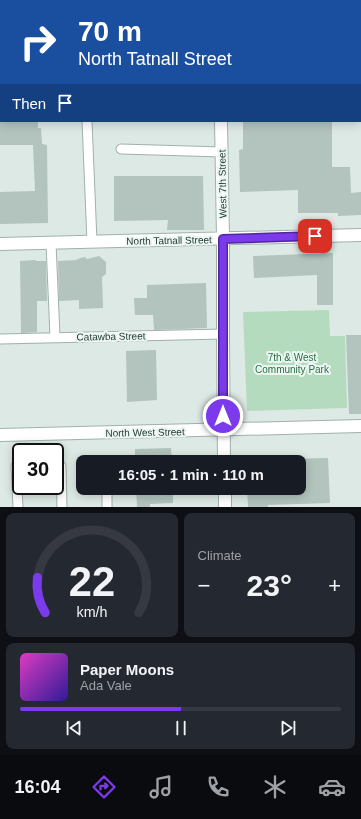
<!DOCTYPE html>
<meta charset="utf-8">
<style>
:root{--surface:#171b24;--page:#242831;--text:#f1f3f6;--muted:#9ea1a6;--line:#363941;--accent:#7c3aed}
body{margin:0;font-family:Arial,sans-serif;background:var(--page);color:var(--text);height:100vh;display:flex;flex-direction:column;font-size:15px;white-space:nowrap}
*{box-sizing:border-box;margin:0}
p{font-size:13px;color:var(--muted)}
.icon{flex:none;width:22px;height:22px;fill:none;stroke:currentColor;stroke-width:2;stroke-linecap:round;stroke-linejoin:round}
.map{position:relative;height:507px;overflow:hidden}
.side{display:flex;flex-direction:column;gap:6px;padding:6px;background:#0d0f14;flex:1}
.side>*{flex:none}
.top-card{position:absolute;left:0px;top:0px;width:361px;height:122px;box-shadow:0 2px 10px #0003;background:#1a4fa0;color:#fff;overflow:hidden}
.speed{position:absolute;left:12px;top:443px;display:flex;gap:8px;font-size:20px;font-weight:700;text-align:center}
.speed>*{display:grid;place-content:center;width:52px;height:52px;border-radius:50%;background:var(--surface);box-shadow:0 2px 10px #0003;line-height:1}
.speed .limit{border:2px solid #111;border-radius:6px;background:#fff;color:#111}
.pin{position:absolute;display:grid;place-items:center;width:34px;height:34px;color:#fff;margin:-17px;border-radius:8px;box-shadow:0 2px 6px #0006}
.me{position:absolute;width:44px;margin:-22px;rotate:0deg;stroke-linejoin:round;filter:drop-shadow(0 0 3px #0008)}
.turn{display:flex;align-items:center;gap:14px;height:84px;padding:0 12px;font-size:18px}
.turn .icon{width:52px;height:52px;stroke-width:2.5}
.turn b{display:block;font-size:28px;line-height:34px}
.then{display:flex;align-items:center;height:38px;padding:0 12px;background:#0003;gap:8px;font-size:15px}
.big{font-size:30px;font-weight:700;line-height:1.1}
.side .card{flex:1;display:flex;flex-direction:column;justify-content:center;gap:6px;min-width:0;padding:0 14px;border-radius:8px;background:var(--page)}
.side .dial{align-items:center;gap:0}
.dial svg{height:104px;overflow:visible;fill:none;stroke:var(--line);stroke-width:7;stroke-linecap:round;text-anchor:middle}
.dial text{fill:var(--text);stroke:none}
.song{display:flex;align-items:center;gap:12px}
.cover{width:48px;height:48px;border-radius:6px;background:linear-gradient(135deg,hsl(310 70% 55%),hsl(250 70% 35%))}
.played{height:4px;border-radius:2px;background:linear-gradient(90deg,var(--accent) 50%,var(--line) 50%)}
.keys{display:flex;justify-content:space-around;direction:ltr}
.heat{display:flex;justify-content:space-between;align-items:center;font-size:22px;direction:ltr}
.side .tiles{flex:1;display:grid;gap:6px;grid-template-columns:1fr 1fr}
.card:last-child{grid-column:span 2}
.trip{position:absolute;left:76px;top:455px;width:230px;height:40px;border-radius:8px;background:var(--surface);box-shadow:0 2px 10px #0003;font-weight:700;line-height:40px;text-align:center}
.tab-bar{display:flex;height:64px;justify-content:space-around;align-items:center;background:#090b0e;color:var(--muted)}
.tab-bar .icon{width:28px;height:28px}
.tab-bar .current{color:var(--accent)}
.tab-bar b{font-size:18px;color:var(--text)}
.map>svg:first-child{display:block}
.green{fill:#b5dbbf}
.building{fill:#b2c4bd}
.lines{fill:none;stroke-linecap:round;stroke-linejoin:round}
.lane-casing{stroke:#a0b1ab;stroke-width:11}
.street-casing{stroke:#a0b1ab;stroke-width:14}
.lane{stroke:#fff;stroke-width:9}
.street{stroke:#fff;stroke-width:12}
.route-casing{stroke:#51269a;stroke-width:10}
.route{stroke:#7c3aed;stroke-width:7}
.labels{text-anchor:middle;stroke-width:4;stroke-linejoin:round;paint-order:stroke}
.street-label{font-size:10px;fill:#1f3931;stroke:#edf6f2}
.park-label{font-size:10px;fill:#297044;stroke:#edf6f2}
</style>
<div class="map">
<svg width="361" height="507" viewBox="0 0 361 507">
<rect width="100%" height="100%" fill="#dde9e4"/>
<path class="green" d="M 329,310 L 330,336 L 345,336 L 347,408 L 247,411 L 243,312 Z"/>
<path class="building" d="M 0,121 L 38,121 L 38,128 L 41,128 L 42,144 L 47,145 L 48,223 L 0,224 L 0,192 L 35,191 L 33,145 L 0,145 Z
M 243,121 L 332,121 L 332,167 L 350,167 L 351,193 L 361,192 L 361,215 L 338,216 L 338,213 L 298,213 L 298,190 L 240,192 L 239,150 L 243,149 Z
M 114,176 L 203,176 L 204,230 L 167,230 L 168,220 L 114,221 Z
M 333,253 L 333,305 L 317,305 L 317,275 L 254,278 L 253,256 Z
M 99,256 L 106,262 L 106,274 L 102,277 L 103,308 L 79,309 L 79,300 L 59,301 L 58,261 L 76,260 L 80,258 L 85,257 L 87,259 Z
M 36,260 L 36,261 L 46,261 L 47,301 L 37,301 L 37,332 L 21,333 L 20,261 Z
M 206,283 L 207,328 L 154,330 L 153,315 L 135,315 L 134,298 L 147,298 L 147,285 Z
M 346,335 L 361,335 L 361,414 L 349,414 Z
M 156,350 L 157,400 L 127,402 L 126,351 Z
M 171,448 L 172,462 L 135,462 L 135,449 Z
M 285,455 L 285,459 L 328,458 L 330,503 L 268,505 L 268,507 L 248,507 L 247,488 L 299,488 L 299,462 L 246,462 L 246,456 Z
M 136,488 L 173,488 L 173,503 L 150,504 L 150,507 L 137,507 Z"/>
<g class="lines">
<g class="lane-casing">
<path id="lane" d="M 83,0 L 83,1
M 87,121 L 92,242
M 121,149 L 222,152
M 51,243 L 55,337
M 0,339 L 223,334
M 16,466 L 18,507
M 61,466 L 62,507
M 107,488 L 107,507"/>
</g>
<g class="street-casing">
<path id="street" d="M 219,0 L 219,1
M 221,121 L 223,239 L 223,334 L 224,462
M 0,244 L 361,235
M 0,435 L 361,426
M 225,488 L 225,507"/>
</g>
<use href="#lane" class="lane"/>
<use href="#street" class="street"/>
</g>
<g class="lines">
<g class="route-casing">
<path id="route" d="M 223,416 L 223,239 L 315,236"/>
</g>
<use href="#route" class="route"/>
</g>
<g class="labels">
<g class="street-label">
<text transform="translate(222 184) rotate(-91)" y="4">West 7th Street</text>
<text transform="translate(169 240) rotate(-1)" y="4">North Tatnall Street</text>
<text transform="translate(111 336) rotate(-1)" y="4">Catawba Street</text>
<text transform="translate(145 432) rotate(-1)" y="4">North West Street</text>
</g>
<g class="park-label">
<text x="292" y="361">7th &amp; West<tspan x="292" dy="12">Community Park</tspan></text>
</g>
</g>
</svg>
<div class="speed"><div class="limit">30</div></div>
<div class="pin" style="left:315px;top:236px;background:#d93025"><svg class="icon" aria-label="arrive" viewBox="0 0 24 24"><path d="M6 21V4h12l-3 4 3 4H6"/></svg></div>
<svg class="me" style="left:223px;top:416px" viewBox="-20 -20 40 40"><circle r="17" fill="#7c3aed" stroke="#fff" stroke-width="3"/><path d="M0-11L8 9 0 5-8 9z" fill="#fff"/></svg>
<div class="trip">16:05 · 1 min · 110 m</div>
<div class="top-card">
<div class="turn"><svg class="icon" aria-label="right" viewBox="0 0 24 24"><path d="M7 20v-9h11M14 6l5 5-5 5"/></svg><div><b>70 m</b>North Tatnall Street</div></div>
<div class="then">Then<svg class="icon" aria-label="arrive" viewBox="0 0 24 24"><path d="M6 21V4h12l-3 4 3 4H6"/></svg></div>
</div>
</div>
<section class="side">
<div class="tiles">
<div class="card dial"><svg viewBox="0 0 100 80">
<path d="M14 69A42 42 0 1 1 86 69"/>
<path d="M14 69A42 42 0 0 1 8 42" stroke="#7c3aed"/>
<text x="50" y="56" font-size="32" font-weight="700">22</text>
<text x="50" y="72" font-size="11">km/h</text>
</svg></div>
<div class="card"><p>Climate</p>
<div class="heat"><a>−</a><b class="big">23°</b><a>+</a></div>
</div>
<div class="card">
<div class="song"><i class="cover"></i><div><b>Paper Moons</b><p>Ada Vale</p></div></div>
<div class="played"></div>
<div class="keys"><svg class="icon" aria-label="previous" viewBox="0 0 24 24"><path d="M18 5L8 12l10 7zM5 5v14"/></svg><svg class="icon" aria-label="pause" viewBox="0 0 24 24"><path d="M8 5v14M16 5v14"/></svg><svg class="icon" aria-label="next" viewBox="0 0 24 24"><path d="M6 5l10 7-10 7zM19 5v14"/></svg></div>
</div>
</div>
</section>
<nav class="tab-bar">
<b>16:04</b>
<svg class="icon current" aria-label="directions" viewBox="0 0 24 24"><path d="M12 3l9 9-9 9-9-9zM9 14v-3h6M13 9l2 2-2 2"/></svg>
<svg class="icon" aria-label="music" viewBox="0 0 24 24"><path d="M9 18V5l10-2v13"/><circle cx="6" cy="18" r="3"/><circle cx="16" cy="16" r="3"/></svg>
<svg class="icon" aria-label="phone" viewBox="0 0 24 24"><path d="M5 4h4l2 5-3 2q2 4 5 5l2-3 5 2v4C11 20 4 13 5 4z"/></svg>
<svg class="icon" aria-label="climate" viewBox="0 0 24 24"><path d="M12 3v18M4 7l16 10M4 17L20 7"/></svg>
<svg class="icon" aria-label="car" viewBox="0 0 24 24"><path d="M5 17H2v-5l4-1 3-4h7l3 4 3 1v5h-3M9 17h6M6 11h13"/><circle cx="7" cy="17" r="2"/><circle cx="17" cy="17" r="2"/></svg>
</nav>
